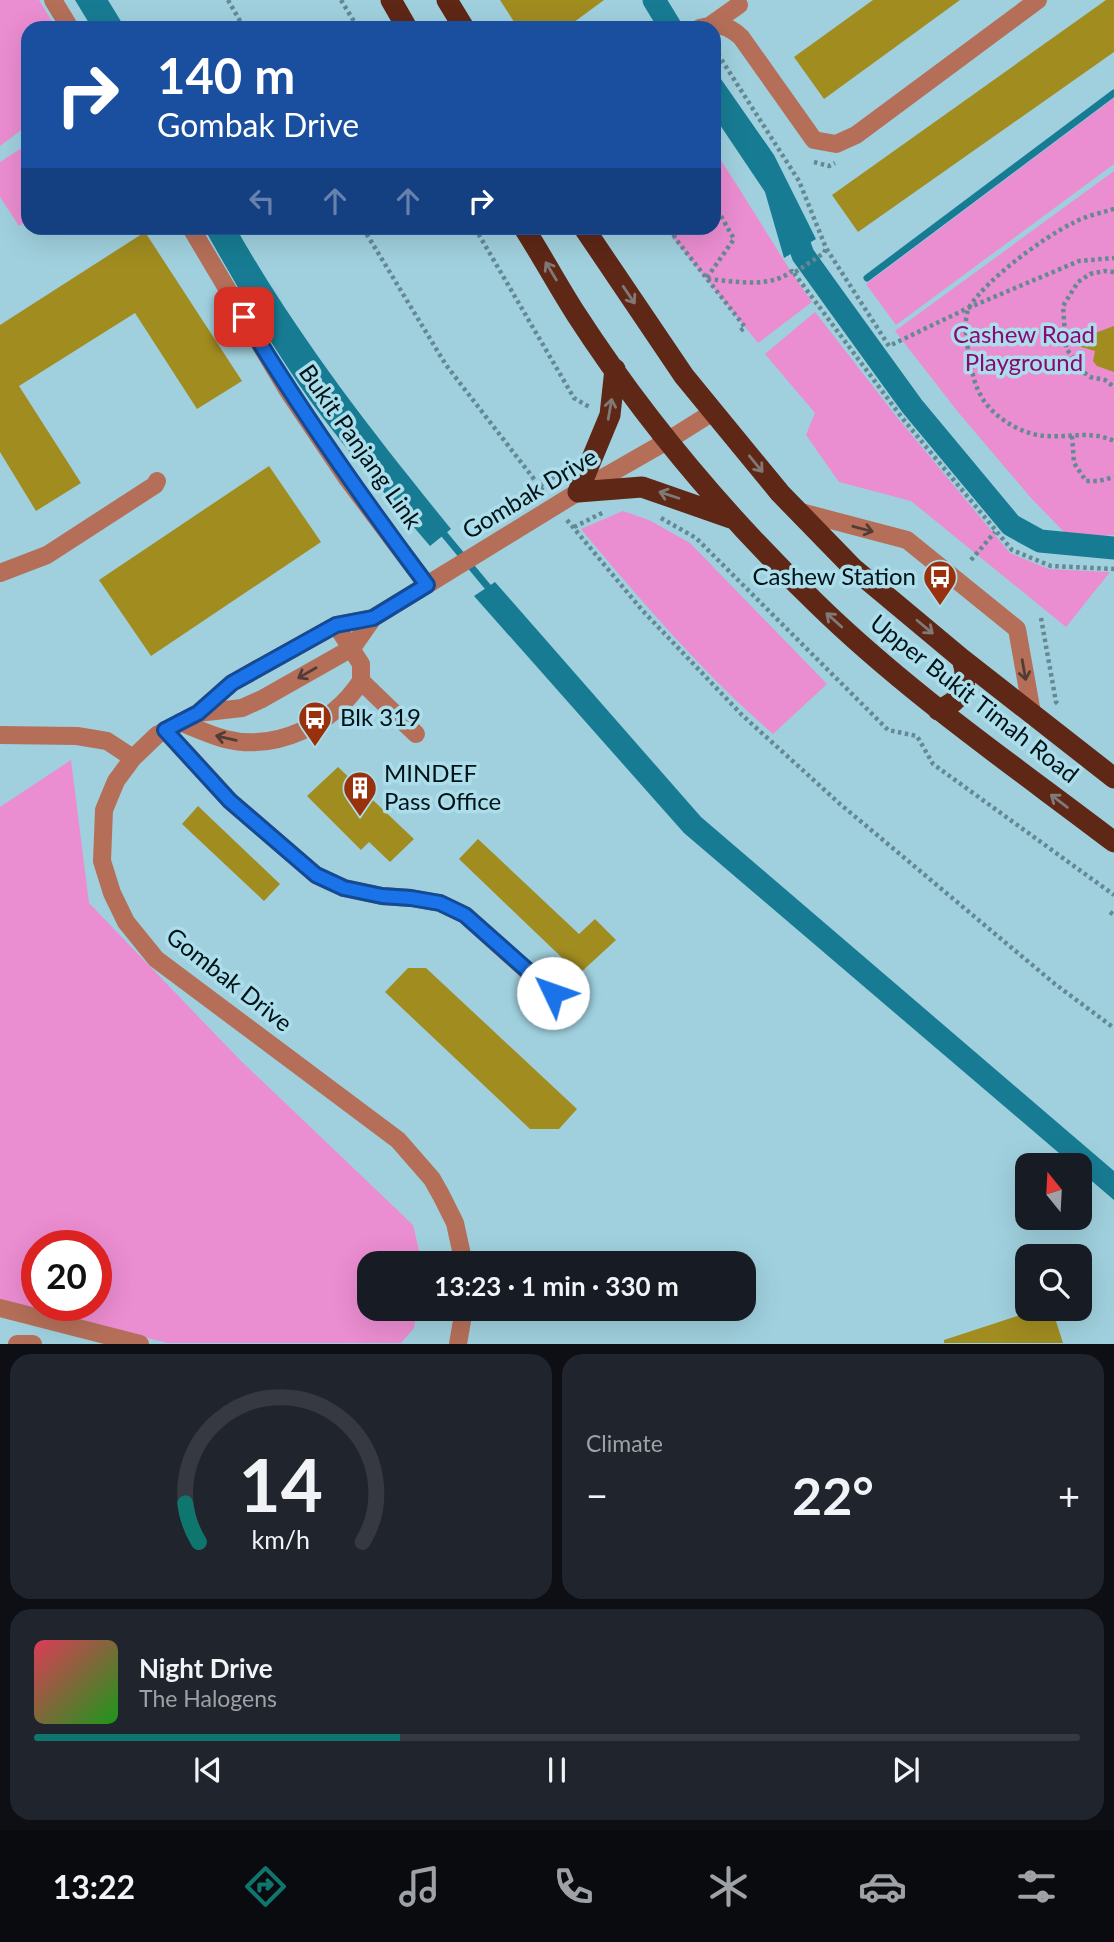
<!DOCTYPE html>
<meta charset="utf-8">
<style>
:root{--surface:#171b24;--page:#20242c;--text:#f1f3f6;--muted:#9ea1a6;--line:#363941;--accent:#0f766e}
body{margin:0;font-family:Lato,sans-serif;background:var(--page);color:var(--text);height:100vh;display:flex;flex-direction:column;font-size:26px;white-space:nowrap}
*{box-sizing:border-box;margin:0}
p{font-size:23px;color:var(--muted)}
.icon{flex:none;width:38px;height:38px;fill:none;stroke:currentColor;stroke-width:2;stroke-linecap:round;stroke-linejoin:round}
.map{position:relative;height:1344px;overflow:hidden}
.side{display:flex;flex-direction:column;gap:10px;padding:10px;background:#0d0f14;flex:1}
.side>*{flex:none}
.hud{position:absolute;left:21px;top:21px;width:700px;height:214px;border-radius:21px;box-shadow:0 7px 28px #0002;background:#1a4fa0;color:#fff;overflow:hidden}
.needle{width:46px;rotate:342deg}
.fabs{position:absolute;left:1015px;top:1153px;display:grid;gap:14px}
.fabs a{display:grid;place-items:center;width:77px;height:77px;border-radius:14px;background:var(--surface);box-shadow:0 7px 28px #0002;font-size:35px}
.speed{position:absolute;left:21px;top:1230px;display:flex;gap:14px;font-size:35px;font-weight:700;text-align:center}
.speed>*{display:grid;place-content:center;width:91px;height:91px;border-radius:50%;background:var(--surface);box-shadow:0 7px 28px #0002;line-height:1}
.speed .limit{border:10px solid #d22;background:#fff;color:#111}
.pin{position:absolute;display:grid;place-items:center;width:60px;height:60px;color:#fff;margin:-30px;border-radius:14px;box-shadow:0 4px 10px #0006}
.me{position:absolute;width:77px;margin:-38px;rotate:312deg;stroke-linejoin:round;filter:drop-shadow(0 0 5px #0008)}
.turn{display:flex;align-items:center;gap:24px;height:147px;padding:0 21px;font-size:32px}
.turn .icon{width:91px;height:91px;stroke-width:2.5}
.turn b{display:block;font-size:49px;line-height:60px}
.lanes{display:flex;align-items:center;height:66px;padding:0 21px;background:#0003;justify-content:center;gap:35px;direction:ltr}
.lanes .off{opacity:.35}
.big{font-size:52px;font-weight:700;line-height:1.1}
.side .tile{flex:1;display:flex;flex-direction:column;justify-content:center;gap:10px;min-width:0;padding:0 24px;border-radius:21px;background:var(--page)}
.side .dial{align-items:center;gap:0}
.dial svg{height:182px;overflow:visible;fill:none;stroke:var(--line);stroke-width:7;stroke-linecap:round;text-anchor:middle}
.dial text{fill:var(--text);stroke:none}
.song{display:flex;align-items:center;gap:21px}
.cover{width:84px;height:84px;border-radius:10px;background:linear-gradient(135deg,hsl(350 70% 55%),hsl(120 70% 35%))}
.played{height:7px;border-radius:4px;background:linear-gradient(90deg,var(--accent) 35%,var(--line) 35%)}
.keys{display:flex;justify-content:space-around;direction:ltr}
.heat{display:flex;justify-content:space-between;align-items:center;font-size:38px;direction:ltr}
.side .tiles{flex:1;display:grid;gap:10px;grid-template-columns:1fr 1fr}
.tile:last-child{grid-column:span 2}
.trip{position:absolute;left:357px;top:1251px;width:399px;height:70px;border-radius:21px;background:var(--surface);box-shadow:0 7px 28px #0002;font-weight:700;line-height:70px;text-align:center}
.tabs{display:flex;height:112px;justify-content:space-around;align-items:center;background:#090b0e;color:var(--muted)}
.tabs .icon{width:49px;height:49px}
.tabs .selected{color:var(--accent)}
.tabs b{font-size:32px;color:var(--text)}
.map>svg:first-child{display:block}
.green{fill:#eb8dd1;fill-rule:evenodd}
.water{fill:#177c93}
.lines{fill:none;stroke-linecap:round;stroke-linejoin:round}
.stream{stroke:#177c93;stroke-width:7}
.canal{stroke:#177c93;stroke-width:23}
.building{fill:#a18c20}
.path{stroke:#648993;stroke-width:4.5;stroke-dasharray:3.5 3.5;stroke-linecap:butt}
.minor{stroke:#b56f59;stroke-width:18}
.highway{stroke:#5e2716;stroke-width:21}
.oneway{stroke:#817976}
.oneway2{stroke:#533c35}
.route-casing{stroke:#114b97;stroke-width:18}
.route{stroke:#1a73e8;stroke-width:12}
.labels{text-anchor:middle;stroke-width:7;stroke-linejoin:round;paint-order:stroke}
.park-label{font-size:24px;fill:#890a72;stroke:#acddeb}
.street-label{font-size:24px;fill:#021318;stroke:#acddeb}
.poi-label{font-size:24px;fill:#021318;stroke:#acddeb;text-anchor:start}
</style>
<div class="map">
<svg width="1114" height="1344" viewBox="0 0 1114 1344">
<rect width="100%" height="100%" fill="#a0d0de"/>
<path class="green" d="M 0,0 L 39,0 L 56,28 L 28,28 L 28,125 L 0,146 Z
M 1114,98 L 1114,164 L 896,325 L 866,284 Z
M 28,144 L 28,221 L 19,226 L 0,197 L 0,162 Z
M 714,150 C 748,200 777,253 812,302 L 758,343 L 665,228 L 714,228 Z
M 1114,171 L 1114,535 L 1078,537 L 1065,533 L 1031,498 L 958,412 L 895,331 Z
M 815,312 L 896,416 L 1010,553 L 1049,569 L 1110,572 L 1066,627 L 911,501 L 839,482 L 806,435 L 815,413 L 765,354 Z
M 623,511 L 649,520 L 690,543 L 827,684 L 773,734 C 703,673 641,601 581,529 Z
M 71,760 L 89,903 L 240,1060 L 413,1225 L 422,1263 L 369,1264 L 369,1309 L 417,1309 L 414,1328 L 401,1343 L 167,1343 L 0,1301 L 0,807 ZM 37,1246 L 96,1246 L 96,1306 L 37,1306 Z"/>
<path class="water" d="M 75,0 L 108,0 L 125,28 L 92,28 Z
M 714,69 L 774,155 L 816,239 L 784,258 L 765,192 L 714,116 Z
M 204,228 L 236,228 C 297,336 373,433 451,529 L 430,546 C 385,493 337,441 298,383 C 264,333 233,280 204,228 Z
M 495,582 L 701,817 L 1114,1171 L 1114,1200 L 1080,1171 L 1080,1166 L 1073,1165 L 684,833 L 474,596 Z"/>
<g class="lines">
<path class="stream" d="M 867,278 L 1114,93
M 439,528 L 492,592"/>
<path class="canal" d="M 654,0 L 671,28
M 790,219 L 803,255 L 836,301 L 912,406 L 1011,525 L 1040,541 L 1114,548"/>
</g>
<path class="building" d="M 500,0 L 604,0 L 566,28 L 518,28 Z
M 873,0 L 960,0 L 824,99 L 794,57 Z
M 1106,0 L 1114,0 L 1114,52 L 858,232 L 832,195 Z
M 145,232 L 242,381 L 197,409 L 135,313 L 19,386 L 81,483 L 36,511 L 0,452 L 0,325 Z
M 1114,326 L 1114,372 L 1097,366 L 1093,361 L 1095,351 L 1068,343 Z
M 269,466 L 321,542 L 151,656 L 99,580 Z
M 338,767 L 414,839 L 390,862 L 369,842 L 361,850 L 307,796 Z
M 198,806 L 280,884 L 264,901 L 182,824 Z
M 478,839 L 579,934 L 595,919 L 616,940 L 579,974 L 459,859 Z
M 408,968 L 426,968 L 577,1109 L 559,1129 L 530,1129 L 385,992 Z
M 1039,1309 L 1052,1309 L 1063,1343 L 944,1343 L 944,1340 Z"/>
<g class="lines">
<path class="path" d="M 228,0 L 244,28
M 341,0 L 358,28
M 714,48 L 799,181 L 826,248 L 889,346 L 968,308 L 1079,261 L 1114,258
M 814,162 L 829,166 L 835,163
M 714,204 L 734,239 L 706,279 C 735,281 769,289 792,271 L 794,273 L 824,253 L 826,248
M 1114,209 C 1101,213 1085,216 1073,223 C 1044,237 987,279 970,306 C 962,319 967,345 970,359 C 973,381 979,400 997,415 C 1010,426 1028,435 1046,436 C 1069,438 1091,430 1114,441
M 363,228 L 446,365 L 544,492
M 475,228 L 574,398 L 591,408
M 672,228 L 675,238 L 745,327 L 738,333
M 1114,272 L 1104,271 L 1090,274 L 1078,282 L 1063,306 L 1066,348 L 1082,371 L 1090,377 L 1105,380 L 1114,387
M 794,273 L 903,419 L 1012,550 L 1051,566 L 1114,569
M 1072,436 L 1074,463 L 1086,481 L 1099,481 L 1114,477
M 540,486 L 563,471
M 661,518 L 696,538 L 888,730 L 917,736 L 933,764 L 1114,895
M 567,520 L 642,610 L 742,715 L 840,804 L 1055,984 L 1114,1028
M 574,527 L 604,512
M 971,560 L 995,532
M 1041,618 L 1056,702 L 1060,706
M 1110,912 L 1114,915"/>
<path class="minor" d="M 53,0 L 70,28
M 712,24 L 739,5
M 700,28 C 717,23 728,25 741,37 L 814,140 L 836,144 L 856,135 L 1038,0
M 191,228 L 288,391 L 346,477 L 427,585
M 797,511 L 907,540 L 1017,629 L 1032,713
M 0,573 L 47,555 L 155,485 L 157,481
M 336,625 L 361,664 L 361,681 L 416,734
M 198,713 L 242,708 L 262,699 L 352,648 L 373,618
M 180,722 C 195,728 210,735 225,739 C 276,752 333,724 361,681
M 165,730 L 230,801 L 316,875 L 344,888 L 382,896 L 411,898 L 440,903 L 465,915 L 553,994
M 0,735 L 77,736 L 107,741 L 133,758
M 464,1264 L 455,1223 L 441,1195 L 432,1179 L 398,1140 L 156,959 L 126,922 L 112,893 L 102,861 L 104,810 L 116,781 L 133,758 L 157,735 L 198,713 L 232,683 L 336,625 L 373,618 L 578,492 L 667,441 L 713,412
M 0,1308 L 140,1344
M 17,1344 L 33,1344
M 458,1344 L 464,1309"/>
<path class="highway" d="M 391,0 L 407,28
M 447,0 L 464,28
M 524,228 C 542,256 558,286 576,314 C 644,419 726,516 816,603 C 907,692 1013,765 1114,842
M 584,228 L 684,376 L 780,493 L 853,568 L 962,659 L 1114,778
M 615,369 L 610,415 L 578,492 L 642,487 L 731,518
M 938,710 C 963,701 970,683 962,659"/>
</g>
<defs><path id="oneway-shaft" d="M-6 0H5M1.5-3L5.5 0L1.5 3" fill="none" stroke-width="1.6" stroke-linecap="round" stroke-linejoin="round" transform="scale(1.75)"/></defs>
<g class="oneway">
<use href="#oneway-shaft" transform="translate(551 271) rotate(-121)"/>
<use href="#oneway-shaft" transform="translate(629 295) rotate(56)"/>
<use href="#oneway-shaft" transform="translate(610 409) rotate(-80)"/>
<use href="#oneway-shaft" transform="translate(756 464) rotate(51)"/>
<use href="#oneway-shaft" transform="translate(669 495) rotate(-162)"/>
<use href="#oneway-shaft" transform="translate(834 620) rotate(-138)"/>
<use href="#oneway-shaft" transform="translate(925 627) rotate(40)"/>
<use href="#oneway-shaft" transform="translate(1059 801) rotate(-143)"/>
</g>
<g class="oneway2">
<use href="#oneway-shaft" transform="translate(863 529) rotate(15)"/>
<use href="#oneway-shaft" transform="translate(1024 670) rotate(80)"/>
<use href="#oneway-shaft" transform="translate(307 673) rotate(150)"/>
<use href="#oneway-shaft" transform="translate(226 738) rotate(-167)"/>
</g>
<g class="lines">
<g class="route-casing">
<path id="route" d="M 244,317 C 300,410 362,498 427,585 L 373,618 L 336,625 L 232,683 L 198,713 L 165,730 L 230,801 L 316,875 L 344,888 L 382,896 L 411,898 L 440,903 L 465,915 L 553,993"/>
</g>
<use href="#route" class="route"/>
</g>
<defs>
<g id="bus-pin" transform="scale(1.75)"><path d="M0 17L-7.5 6A9.5 9.5 0 1 1 7.5 6Z" fill="#98310c" stroke="#acddeb"/><path d="M-5-6H5V4H4V6H2V4H-2V6H-4V4H-5ZM-3.5-4V0h7V-4ZM-3.5 1.2v1.5H-2V1.2ZM2 1.2v1.5H3.5V1.2Z" fill="#fff"/></g>
<g id="building-pin" transform="scale(1.75)"><path d="M0 17L-7.5 6A9.5 9.5 0 1 1 7.5 6Z" fill="#98310c" stroke="#acddeb"/><path d="M-4-6H4V6H1V3H-1V6H-4ZM-2.5-4.3h1.7v1.8h-1.7ZM.8-4.3h1.7v1.8H.8ZM-2.5-1h1.7V.8h-1.7ZM.8-1h1.7V.8H.8Z" fill="#fff"/></g>
</defs>
<g fill-rule="evenodd">
<use href="#bus-pin" x="940" y="577"/>
<use href="#bus-pin" x="315" y="718"/>
<use href="#building-pin" x="360" y="788"/>
</g>
<g class="labels">
<g class="park-label">
<text x="1024" y="343">Cashew Road<tspan x="1024" dy="28">Playground</tspan></text>
</g>
<g class="street-label">
<text transform="translate(360 447) rotate(55)" y="8">Bukit Panjang Link</text>
<text transform="translate(530 494) rotate(-31)" y="8">Gombak Drive</text>
<text transform="translate(974 699) rotate(38)" y="8">Upper Bukit Timah Road</text>
<text transform="translate(229 980) rotate(38)" y="8">Gombak Drive</text>
</g>
<g class="poi-label">
<text x="916" y="585" text-anchor="end">Cashew Station</text>
<text x="340" y="726">Blk 319</text>
<text x="384" y="782">MINDEF<tspan x="384" dy="28">Pass Office</tspan></text>
</g>
</g>
</svg>
<div class="fabs">
<a><svg class="needle" viewBox="-14 -14 28 28"><path d="M0-13l5 13h-10z" fill="#e53935"/><path d="M0 13l5-13h-10z" fill="#9ea1a6"/></svg></a>
<a><svg class="icon" aria-label="search" viewBox="0 0 24 24"><circle cx="10" cy="10" r="6"/><path d="M15 15l6 6"/></svg></a>
</div>
<div class="speed"><div class="limit">20</div></div>
<div class="pin" style="left:244px;top:317px;background:#d93025"><svg class="icon" aria-label="arrive" viewBox="0 0 24 24"><path d="M6 21V4h12l-3 4 3 4H6"/></svg></div>
<svg class="me" style="left:553px;top:993px" viewBox="-20 -20 40 40"><circle r="19" fill="#fff"/><path d="M0-13L10 11 0 6-10 11z" fill="#1a73e8"/></svg>
<div class="trip">13:23 · 1 min · 330 m</div>
<div class="hud">
<div class="turn"><svg class="icon" aria-label="right" viewBox="0 0 24 24"><path d="M7 20v-9h11M14 6l5 5-5 5"/></svg><div><b>140 m</b>Gombak Drive</div></div>
<div class="lanes"><svg class="icon off" aria-label="left" viewBox="0 0 24 24"><path d="M17 20v-9H6M10 6l-5 5 5 5"/></svg><svg class="icon off" aria-label="ahead" viewBox="0 0 24 24"><path d="M12 20V5M6 11l6-6 6 6"/></svg><svg class="icon off" aria-label="ahead" viewBox="0 0 24 24"><path d="M12 20V5M6 11l6-6 6 6"/></svg><svg class="icon" aria-label="right" viewBox="0 0 24 24"><path d="M7 20v-9h11M14 6l5 5-5 5"/></svg></div>
</div>
</div>
<section class="side">
<div class="tiles">
<div class="tile dial"><svg viewBox="0 0 100 80">
<path d="M14 69A42 42 0 1 1 86 69"/>
<path d="M14 69A42 42 0 0 1 8 52" stroke="#0f766e"/>
<text x="50" y="56" font-size="32" font-weight="700">14</text>
<text x="50" y="72" font-size="11">km/h</text>
</svg></div>
<div class="tile"><p>Climate</p>
<div class="heat"><a>−</a><b class="big">22°</b><a>+</a></div>
</div>
<div class="tile">
<div class="song"><i class="cover"></i><div><b>Night Drive</b><p>The Halogens</p></div></div>
<div class="played"></div>
<div class="keys"><svg class="icon" aria-label="previous" viewBox="0 0 24 24"><path d="M18 5L8 12l10 7zM5 5v14"/></svg><svg class="icon" aria-label="pause" viewBox="0 0 24 24"><path d="M8 5v14M16 5v14"/></svg><svg class="icon" aria-label="next" viewBox="0 0 24 24"><path d="M6 5l10 7-10 7zM19 5v14"/></svg></div>
</div>
</div>
</section>
<nav class="tabs">
<b>13:22</b>
<svg class="icon selected" aria-label="directions" viewBox="0 0 24 24"><path d="M12 3l9 9-9 9-9-9zM9 14v-3h6M13 9l2 2-2 2"/></svg>
<svg class="icon" aria-label="music" viewBox="0 0 24 24"><path d="M9 18V5l10-2v13"/><circle cx="6" cy="18" r="3"/><circle cx="16" cy="16" r="3"/></svg>
<svg class="icon" aria-label="phone" viewBox="0 0 24 24"><path d="M5 4h4l2 5-3 2q2 4 5 5l2-3 5 2v4C11 20 4 13 5 4z"/></svg>
<svg class="icon" aria-label="climate" viewBox="0 0 24 24"><path d="M12 3v18M4 7l16 10M4 17L20 7"/></svg>
<svg class="icon" aria-label="car" viewBox="0 0 24 24"><path d="M5 17H2v-5l4-1 3-4h7l3 4 3 1v5h-3M9 17h6M6 11h13"/><circle cx="7" cy="17" r="2"/><circle cx="17" cy="17" r="2"/></svg>
<svg class="icon" aria-label="filters" viewBox="0 0 24 24"><path d="M4 7h16M4 17h16"/><circle cx="9" cy="7" r="2"/><circle cx="15" cy="17" r="2"/></svg>
</nav>
